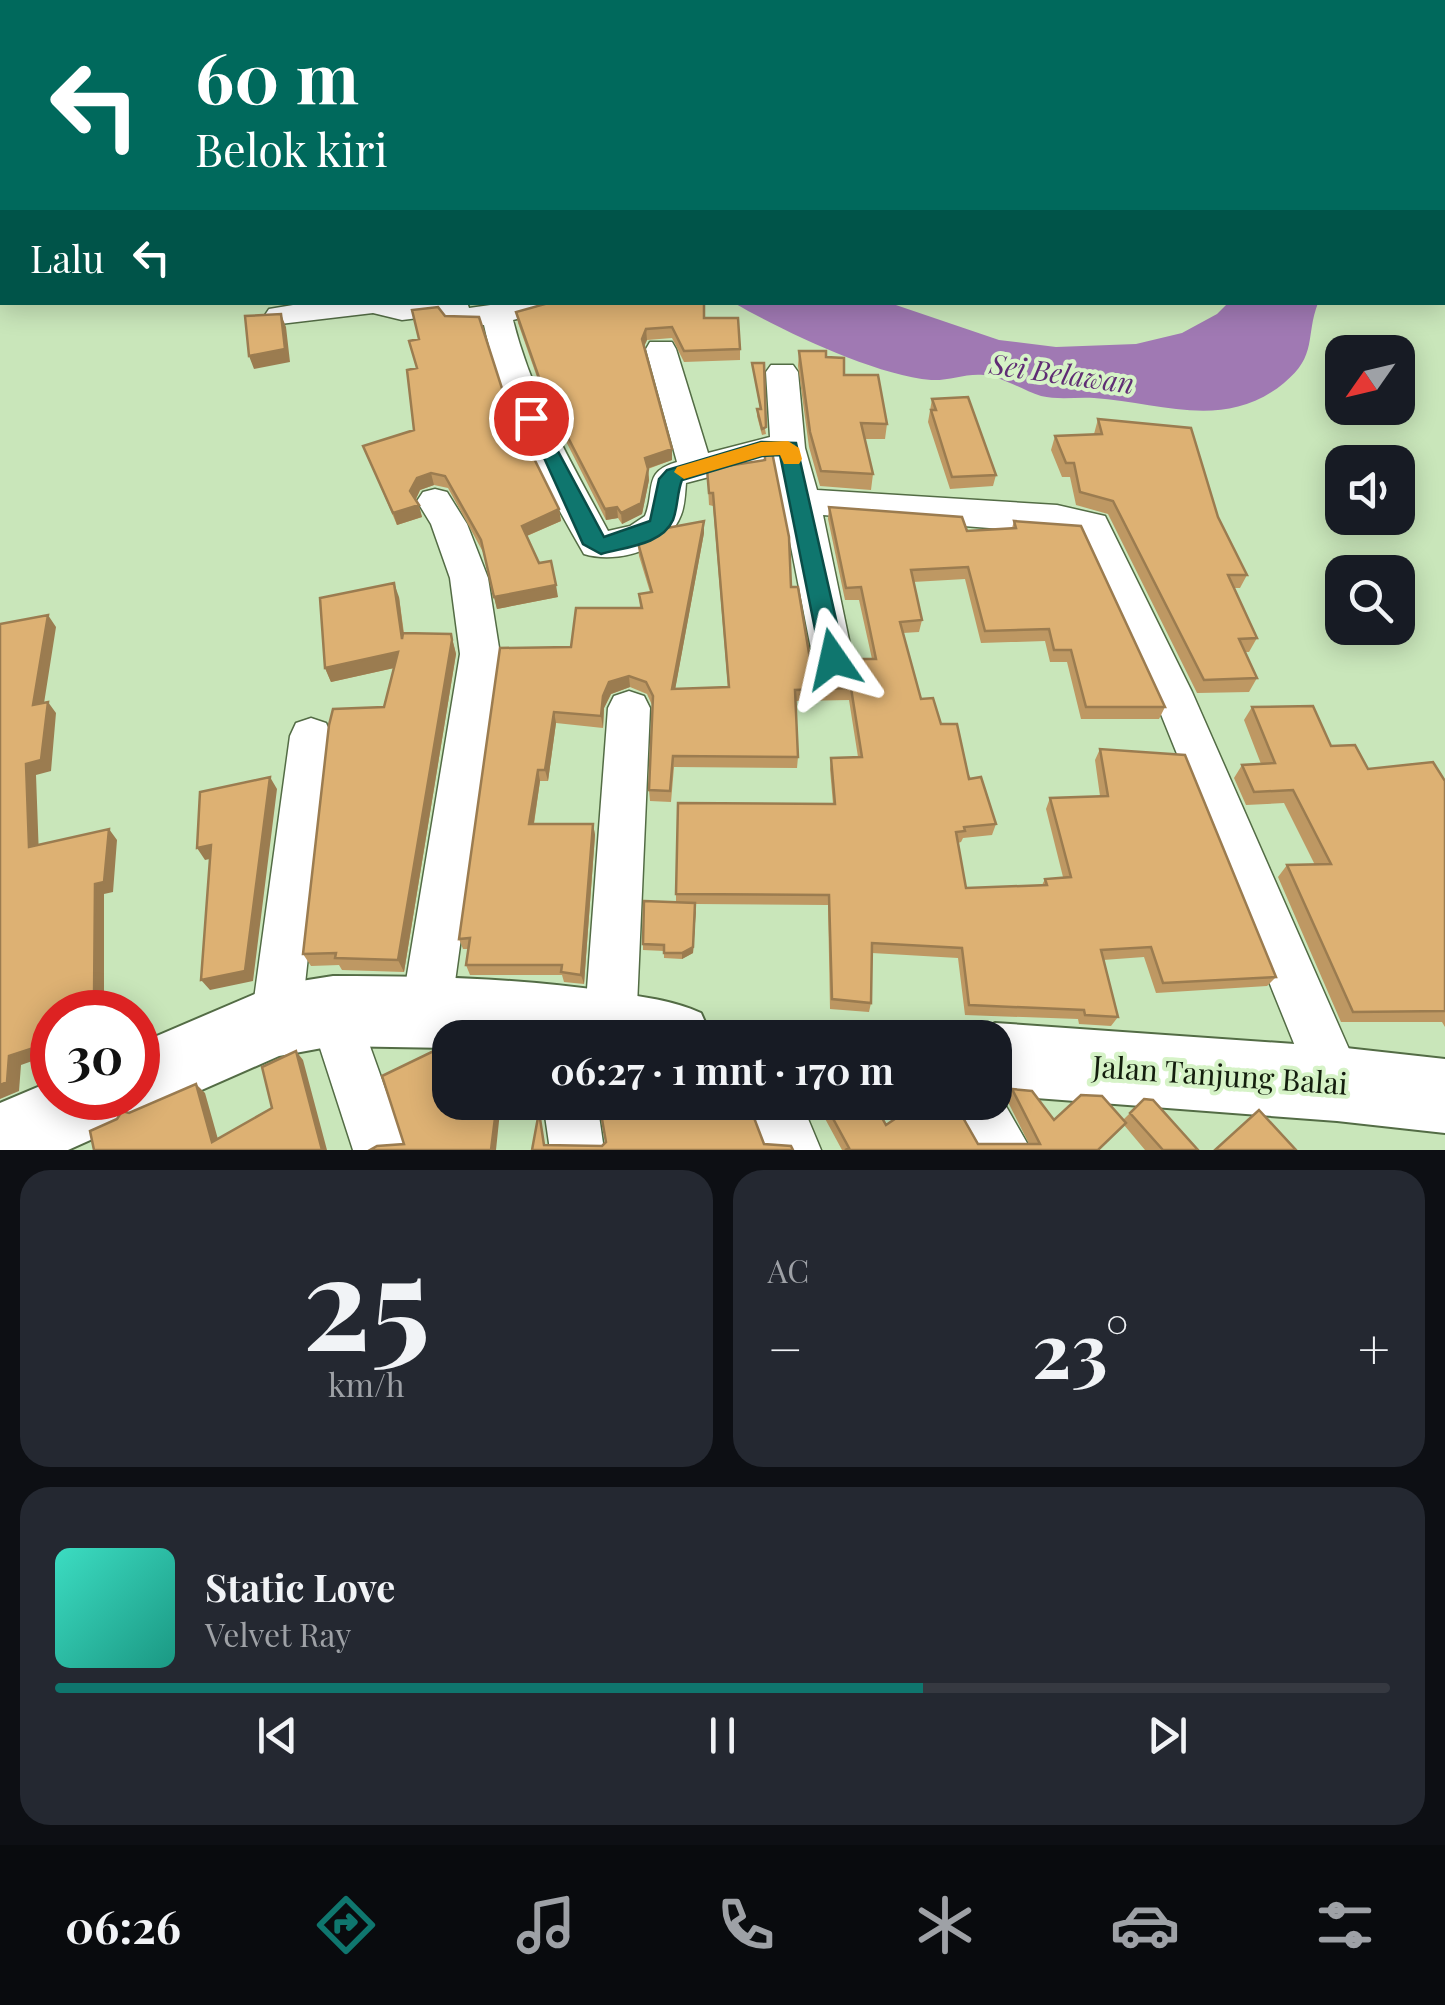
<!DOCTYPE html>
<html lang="id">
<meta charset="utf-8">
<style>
:root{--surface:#171b24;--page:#242831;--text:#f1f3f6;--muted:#9ea1a6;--line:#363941;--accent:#0f766e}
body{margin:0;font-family:"Playfair Display",serif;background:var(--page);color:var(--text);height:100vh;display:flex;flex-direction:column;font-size:38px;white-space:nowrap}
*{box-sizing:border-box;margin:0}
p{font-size:32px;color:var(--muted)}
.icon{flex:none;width:55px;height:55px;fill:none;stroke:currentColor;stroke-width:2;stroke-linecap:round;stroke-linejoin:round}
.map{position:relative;height:1150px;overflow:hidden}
.sheet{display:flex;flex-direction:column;gap:20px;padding:20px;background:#0d0f14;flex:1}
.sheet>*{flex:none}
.banner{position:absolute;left:0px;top:0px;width:1445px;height:305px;box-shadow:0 5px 25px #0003;background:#00695c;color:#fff;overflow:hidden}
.needle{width:65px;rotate:236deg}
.controls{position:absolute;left:1325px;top:335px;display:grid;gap:20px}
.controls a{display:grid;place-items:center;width:90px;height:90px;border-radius:20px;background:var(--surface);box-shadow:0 5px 25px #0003;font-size:50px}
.speed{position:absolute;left:30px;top:990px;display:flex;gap:20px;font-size:50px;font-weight:700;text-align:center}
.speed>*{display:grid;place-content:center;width:130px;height:130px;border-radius:50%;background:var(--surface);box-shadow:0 5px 25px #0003;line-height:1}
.speed .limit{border:15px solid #d22;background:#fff;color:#111}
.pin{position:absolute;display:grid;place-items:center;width:85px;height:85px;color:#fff;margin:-42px;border:5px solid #fff;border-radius:50%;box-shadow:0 2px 10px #0007}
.me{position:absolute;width:110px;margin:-55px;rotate:349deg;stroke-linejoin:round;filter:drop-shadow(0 0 8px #0008)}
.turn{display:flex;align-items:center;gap:35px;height:210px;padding:0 30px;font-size:45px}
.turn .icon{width:130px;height:130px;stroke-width:2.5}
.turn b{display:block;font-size:70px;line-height:85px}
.then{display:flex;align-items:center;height:95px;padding:0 30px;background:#0003;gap:20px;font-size:38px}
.big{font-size:75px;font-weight:700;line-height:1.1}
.sheet .widget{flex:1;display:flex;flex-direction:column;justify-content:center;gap:15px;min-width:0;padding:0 35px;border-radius:30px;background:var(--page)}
.sheet .dial{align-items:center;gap:0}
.dial b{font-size:130px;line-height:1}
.song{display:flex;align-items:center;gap:30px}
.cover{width:120px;height:120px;border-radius:15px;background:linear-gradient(135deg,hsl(170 70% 55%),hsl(170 70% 35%))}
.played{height:10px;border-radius:5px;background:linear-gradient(90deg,var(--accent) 65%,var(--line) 65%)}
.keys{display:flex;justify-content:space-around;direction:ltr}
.heat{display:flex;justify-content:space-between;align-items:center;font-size:55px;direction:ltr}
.sheet .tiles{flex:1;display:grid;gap:20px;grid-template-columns:1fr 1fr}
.widget:last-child{grid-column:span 2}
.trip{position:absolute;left:432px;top:1020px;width:580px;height:100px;border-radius:30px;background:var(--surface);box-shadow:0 5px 25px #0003;font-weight:700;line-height:100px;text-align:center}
.dock{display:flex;height:160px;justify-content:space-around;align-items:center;background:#090b0e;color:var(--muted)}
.dock .icon{width:70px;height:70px}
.dock .selected{color:var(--accent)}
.dock b{font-size:45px;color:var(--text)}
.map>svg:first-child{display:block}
.water{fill:#a079b3}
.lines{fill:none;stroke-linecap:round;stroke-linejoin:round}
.street-casing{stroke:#536c45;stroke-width:3}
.secondary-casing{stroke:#536c45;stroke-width:4}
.street{fill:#fff;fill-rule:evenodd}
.secondary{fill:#fff;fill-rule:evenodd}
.wall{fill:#be9863}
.shaded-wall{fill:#9b7c50}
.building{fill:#ddb173;stroke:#9b7c50;stroke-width:2.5}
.route{fill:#0f766e;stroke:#0a4d48;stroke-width:2.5}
.slow{fill:#f59e0b}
.labels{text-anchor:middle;stroke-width:8;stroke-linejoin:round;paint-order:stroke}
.water-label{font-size:28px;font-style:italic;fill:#5f2d74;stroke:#d6f3c7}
.near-street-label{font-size:30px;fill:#141e0e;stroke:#d6f3c7}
</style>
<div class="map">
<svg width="1445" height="1150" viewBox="0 0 1445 1150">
<rect width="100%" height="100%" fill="#c9e6ba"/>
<path class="water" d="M 734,303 L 890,303 L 999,340 L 1056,347 L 1136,344 L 1182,333 L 1217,314 L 1228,303 L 1318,303 C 1305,337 1318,355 1284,383 C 1225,432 1159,402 1094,398 C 1076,397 1058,400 1041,396 C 1022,390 1003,377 984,375 C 966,373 949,381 931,380 C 874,375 783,331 734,303 Z"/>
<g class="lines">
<g class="street-casing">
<path id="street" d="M 845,0 L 874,0 L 875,2 L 847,2 Z
M 0,81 L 2,81 L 2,95 L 0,95 Z
M 311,302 L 467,302 L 469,308 L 511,302 L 563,302 L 559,308 L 513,320 C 532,396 571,462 608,531 L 630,526 L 645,516 C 656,489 642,472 677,462 L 646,349 L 650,342 L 672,342 L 676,349 L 708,453 L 770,437 L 766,372 L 771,365 L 793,365 L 798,372 L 805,448 L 817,490 L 1057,505 L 1105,516 L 1192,692 L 1356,1065 L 1363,1084 L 1356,1103 L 1337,1110 L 1318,1103 L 1152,692 L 1079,535 L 823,515 L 853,659 L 847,670 L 833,675 L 819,670 L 813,659 L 774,460 L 686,483 C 685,494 685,505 681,515 C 668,550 617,564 584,554 C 543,483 502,406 484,325 L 448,324 L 443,315 L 402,320 L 373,313 L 280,324 L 269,321 L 265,315 L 269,309 Z
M 435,489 L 447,492 L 467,524 L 488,578 L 500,654 L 451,1011 L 444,1029 L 426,1036 L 408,1029 L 401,1011 L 460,654 L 450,578 L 431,524 L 417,501 L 423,492 Z
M 629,691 L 644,696 L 650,708 L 636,1029 L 632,1038 L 588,1038 L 584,1029 L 608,708 L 614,696 Z
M 311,718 L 326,723 L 332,736 L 301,1021 L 294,1039 L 276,1046 L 258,1039 L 251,1021 L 290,736 L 296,723 Z
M 333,986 L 351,993 L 407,1150 L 353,1150 L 308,1011 L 315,993 Z
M 995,1087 L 1031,1150 L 973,1150 L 948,1102 L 995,1102 Z
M 543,1102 L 597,1102 L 604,1150 L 550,1150 Z
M 748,1102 L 801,1102 L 821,1150 L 767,1150 Z"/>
</g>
<g class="secondary-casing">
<path id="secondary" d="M 333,976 C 426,976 519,978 611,992 C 643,997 672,1000 701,1013 L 712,1038 L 450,1038 L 450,1048 L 333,1046 L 279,1056 L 138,1118 L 130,1115 L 126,1124 L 68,1150 L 0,1150 L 0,1103 L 52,1081 L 52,1098 L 138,1098 L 138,1044 L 276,985 Z
M 995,1023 L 1337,1047 L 1445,1059 L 1445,1133 L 1337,1121 L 995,1095 L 995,1038 L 968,1038 Z"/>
</g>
<use href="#street" class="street"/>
<use href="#secondary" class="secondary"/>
</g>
<path class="wall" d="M 516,312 L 704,318 L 740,349 L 740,360 L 684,362 L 672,338 L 647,340 L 644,347 L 672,449 L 672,460 L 648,469 L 649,480 L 642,514 L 622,524 L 618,518 L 606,520 L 545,400 L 518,323 Z
M 799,351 L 826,357 L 887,424 L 885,439 L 865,439 L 873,474 L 871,490 L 820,486 L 809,447 L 798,366 Z
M 752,363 L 766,434 L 762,435 L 757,416 L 757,409 L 760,409 Z
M 932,399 L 996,475 L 993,486 L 950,489 L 928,422 Z
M 507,404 L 559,509 L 561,521 L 527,536 L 539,563 L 558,597 L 497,609 L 483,552 L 448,488 L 434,485 L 420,490 L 416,499 L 422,517 L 397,525 L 363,446 Z
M 1098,419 L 1218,517 L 1247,575 L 1240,588 L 1234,588 L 1257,638 L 1249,652 L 1245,652 L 1257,678 L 1249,692 L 1197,693 L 1108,514 L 1076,505 L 1070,477 L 1062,477 L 1051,450 L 1055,436 L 1094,434 Z
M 765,454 L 791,587 L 810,659 L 833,667 L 872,659 L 859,600 L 845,600 L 828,519 L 829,507 L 967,531 L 1012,528 L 1014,521 L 1165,707 L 1159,719 L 1081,719 L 1067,662 L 1050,662 L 1045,641 L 981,643 L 965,579 L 913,582 L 922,620 L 919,632 L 903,633 L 921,699 L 941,724 L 996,824 L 992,835 L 963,838 L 961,842 L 958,843 L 966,888 L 1042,885 L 1045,879 L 1063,877 L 1046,809 L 1050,798 L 1100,796 L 1095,760 L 1100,749 L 1276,977 L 1267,986 L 1156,993 L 1144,957 L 1103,960 L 1118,1017 L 1111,1026 L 1079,1024 L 1078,1019 L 965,1015 L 958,958 L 872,953 L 871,1003 L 869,1012 L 830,1009 L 828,905 L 696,904 L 693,953 L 682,959 L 664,958 L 664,951 L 643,950 L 643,944 L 676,902 L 676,894 L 833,804 L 830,769 L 831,758 L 858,757 L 849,700 L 796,701 L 798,757 L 797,768 L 674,767 L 671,802 L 650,801 L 649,790 L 652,705 L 647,694 L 630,687 L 611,694 L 604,708 L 603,728 L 556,723 L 548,781 L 540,781 L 534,824 L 593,824 L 595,835 L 584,984 L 564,982 L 562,975 L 470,975 L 466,965 L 469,949 L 463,949 L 459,939 L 571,647 L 640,608 L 639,594 L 650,592 L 639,556 L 638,543 L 704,533 L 675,689 L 728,687 L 713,506 L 709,505 L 707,469 L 764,461 Z
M 399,597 L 404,633 L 451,634 L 456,654 L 404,972 L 342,970 L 339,965 L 311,966 L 303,954 L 384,707 L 394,668 L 331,682 L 325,668 Z
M 1252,707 L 1331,746 L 1368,769 L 1445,781 L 1445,1027 L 1442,1022 L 1341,1022 L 1278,877 L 1287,865 L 1315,865 L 1284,803 L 1246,805 L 1234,778 L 1242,765 L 1261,764 L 1244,720 Z
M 1012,1089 L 1054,1120 L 1123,1120 L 1130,1113 L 1198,1150 L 1145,1150 L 1124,1125 L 1099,1150 L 842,1150 L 816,1102 L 873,1102 L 886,1125 L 978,1144 L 1029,1144 L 1007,1100 Z"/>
<path class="shaded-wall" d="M 281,314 L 286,327 L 290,362 L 254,369 L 249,356 Z
M 646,329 L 647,340 L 642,350 L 642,339 Z
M 672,449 L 672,460 L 646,469 L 645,458 Z
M 648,469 L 649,480 L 642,514 L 622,524 L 621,513 Z
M 431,473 L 434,485 L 420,490 L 414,503 L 410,491 L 417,478 Z
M 419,505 L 422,517 L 397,525 L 393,513 Z
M 617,507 L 618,518 L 606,520 L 605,509 Z
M 559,509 L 561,521 L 524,537 L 522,526 Z
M 704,521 L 704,533 L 673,701 L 672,689 Z
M 394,583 L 399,597 L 406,654 L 402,639 Z
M 556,585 L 558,597 L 497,609 L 494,597 Z
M 48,615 L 56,627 L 42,716 L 33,705 Z
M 451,634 L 456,654 L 404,972 L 398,960 Z
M 398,652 L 403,666 L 331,682 L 325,668 Z
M 629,676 L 630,687 L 611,694 L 604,708 L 603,728 L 601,716 L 603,696 L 609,682 Z
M 48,702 L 56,713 L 51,771 L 36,775 L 39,857 L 29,847 L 26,764 Z
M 554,712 L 556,723 L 548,781 L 545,770 Z
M 538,770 L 540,781 L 532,835 L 529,824 Z
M 270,777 L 277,789 L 253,981 L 210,990 L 201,980 Z
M 593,824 L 595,835 L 584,984 L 581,975 Z
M 109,829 L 117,840 L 113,892 L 104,894 L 104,1009 L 92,1012 L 67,1012 L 66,1009 Z
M 211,845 L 219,857 L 205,860 L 197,848 Z
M 696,909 L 693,953 L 682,959 L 682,953 Z
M 52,1042 L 52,1054 L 21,1065 L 19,1091 L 0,1099 L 0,1085 L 9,1056 Z
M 296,1051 L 303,1060 L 327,1150 L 322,1150 Z
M 196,1084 L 205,1093 L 221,1150 L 212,1142 Z
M 497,1102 L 501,1102 L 496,1150 L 491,1150 Z"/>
<path class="building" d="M 0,0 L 60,0 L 58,2 L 2,2 L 2,75 L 0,73 L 0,48 L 2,32 L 0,31 Z
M 145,0 L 195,0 L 193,2 L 143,2 Z
M 219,0 L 617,0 L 621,2 L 220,2 Z
M 883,0 L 957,0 L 953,2 L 878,2 Z
M 1058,0 L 1115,0 L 1113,2 L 1056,2 Z
M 552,302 L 704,302 L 704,318 L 738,318 L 740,349 L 684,351 L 672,327 L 646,329 L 642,339 L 672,449 L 645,458 L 648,469 L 641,503 L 621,513 L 617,507 L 605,509 L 543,389 L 516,312 Z
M 438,307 L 445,316 L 479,317 L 507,404 L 559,509 L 522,526 L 539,563 L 551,561 L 556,585 L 494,597 L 481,540 L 445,476 L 431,473 L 417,478 L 410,491 L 419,505 L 393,513 L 363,446 L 414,430 L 407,370 L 417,368 L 409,341 L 419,339 L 412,310 Z
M 281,314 L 285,349 L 249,356 L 245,316 Z
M 799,351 L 826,351 L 826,357 L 844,358 L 844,375 L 878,375 L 887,424 L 861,423 L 873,474 L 821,471 L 810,432 Z
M 752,363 L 764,363 L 766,427 L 762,429 L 757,409 L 761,409 Z
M 968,397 L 996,475 L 952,477 L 931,410 L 936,410 L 932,399 Z
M 1098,419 L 1191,428 L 1218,517 L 1247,575 L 1228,575 L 1257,638 L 1239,639 L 1257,678 L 1204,680 L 1113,501 L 1080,492 L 1074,463 L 1066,463 L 1055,436 L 1102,434 Z
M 772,452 L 789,537 L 791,587 L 798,587 L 810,659 L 833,667 L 853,659 L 876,659 L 861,587 L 846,588 L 829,507 L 962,517 L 967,531 L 1016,528 L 1014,521 L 1081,526 L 1165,707 L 1086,707 L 1071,650 L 1054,650 L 1049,629 L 985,631 L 968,567 L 911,570 L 922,620 L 900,622 L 921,699 L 933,698 L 941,724 L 957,724 L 969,779 L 981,777 L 996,824 L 964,827 L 965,831 L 956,832 L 966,888 L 1047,885 L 1045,879 L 1071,877 L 1050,798 L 1108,796 L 1100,749 L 1185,755 L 1276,977 L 1163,983 L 1151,947 L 1101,950 L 1118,1017 L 1085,1015 L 1084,1010 L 969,1005 L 962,948 L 872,943 L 871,1003 L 832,999 L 829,895 L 676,894 L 678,803 L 835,804 L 831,758 L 862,757 L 851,688 L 795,690 L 798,757 L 673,756 L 670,791 L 649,790 L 653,696 L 646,682 L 629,676 L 609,682 L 603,696 L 601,716 L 554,712 L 545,770 L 538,770 L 529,824 L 593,824 L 581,975 L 561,972 L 562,965 L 466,965 L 470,938 L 459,939 L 500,648 L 571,647 L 576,608 L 642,608 L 639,594 L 652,592 L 638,543 L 667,528 L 704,521 L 672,689 L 729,687 L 713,493 L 709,493 L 707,469 L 765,460 L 765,454 Z
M 394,583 L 402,639 L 403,633 L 451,634 L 452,640 L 398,960 L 335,958 L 336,953 L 303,954 L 329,725 L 333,709 L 384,707 L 398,652 L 325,668 L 320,598 Z
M 48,615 L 33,705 L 48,702 L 41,760 L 26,764 L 29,847 L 109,829 L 104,882 L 95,884 L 94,999 L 66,1009 L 67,1012 L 52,1012 L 52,1042 L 9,1056 L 7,1082 L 0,1085 L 0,624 Z
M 1313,706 L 1331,746 L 1355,745 L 1368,769 L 1433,762 L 1445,781 L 1445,1011 L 1353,1012 L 1287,865 L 1331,864 L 1293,790 L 1254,792 L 1242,765 L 1275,763 L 1252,707 Z
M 270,777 L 245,971 L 201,980 L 211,845 L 197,848 L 200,792 Z
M 644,901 L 695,903 L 693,947 L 682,953 L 664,953 L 664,945 L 643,944 Z
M 444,1046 L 446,1052 L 450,1051 L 450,1102 L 497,1102 L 491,1150 L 370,1150 L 377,1146 L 404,1144 L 382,1076 Z
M 296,1051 L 322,1150 L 94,1150 L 90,1131 L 117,1119 L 122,1111 L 129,1113 L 196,1084 L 212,1142 L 272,1108 L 262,1067 Z
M 1012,1089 L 1032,1091 L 1054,1120 L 1081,1095 L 1102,1096 L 1126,1123 L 1098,1150 L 845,1150 L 849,1148 L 824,1102 L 873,1102 L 886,1125 L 920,1102 L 954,1102 L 978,1144 L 1040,1144 Z
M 1144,1099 L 1153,1100 L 1198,1150 L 1163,1150 L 1130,1113 Z
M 599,1102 L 748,1102 L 764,1144 L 791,1146 L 793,1150 L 532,1150 L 539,1112 L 544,1145 L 602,1146 L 606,1142 Z
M 1259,1110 L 1296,1150 L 1215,1150 Z"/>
<path class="route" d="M 531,412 L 538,414 L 604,537 L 650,521 L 659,479 L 667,470 L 761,442 L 796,443 L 845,659 L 841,666 L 824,666 L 821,659 L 780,455 L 762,456 L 682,480 C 677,492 678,507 673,520 C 662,545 625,547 601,554 L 583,544 L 545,460 L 521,418 Z"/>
<path class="slow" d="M 788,441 L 799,448 L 802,459 L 799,464 L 784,464 L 780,455 L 762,456 L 684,479 L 674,472 L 677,467 L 761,442 Z"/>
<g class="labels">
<g class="water-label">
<text transform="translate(1062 374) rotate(8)" y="10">Sei Belawan</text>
</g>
<g class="near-street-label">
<text transform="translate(1220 1076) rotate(4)" y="10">Jalan Tanjung Balai</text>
</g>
</g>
</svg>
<div class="controls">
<a><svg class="needle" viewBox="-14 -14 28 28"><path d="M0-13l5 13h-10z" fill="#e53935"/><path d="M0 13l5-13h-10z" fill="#9ea1a6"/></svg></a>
<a><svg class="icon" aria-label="sound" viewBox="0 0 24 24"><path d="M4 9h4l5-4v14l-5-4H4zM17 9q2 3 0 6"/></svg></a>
<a><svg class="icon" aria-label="search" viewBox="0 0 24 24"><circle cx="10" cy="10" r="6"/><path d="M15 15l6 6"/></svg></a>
</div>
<div class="speed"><div class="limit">30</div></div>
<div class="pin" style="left:531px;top:418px;background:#d93025"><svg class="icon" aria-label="arrive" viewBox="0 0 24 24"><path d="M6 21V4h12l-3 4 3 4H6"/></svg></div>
<svg class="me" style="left:833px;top:659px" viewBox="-20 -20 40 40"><path d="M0-17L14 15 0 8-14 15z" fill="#0f766e" stroke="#fff" stroke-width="4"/></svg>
<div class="trip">06:27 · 1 mnt · 170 m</div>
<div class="banner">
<div class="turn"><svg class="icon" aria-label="left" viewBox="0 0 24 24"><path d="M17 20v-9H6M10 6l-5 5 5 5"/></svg><div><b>60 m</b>Belok kiri</div></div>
<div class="then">Lalu<svg class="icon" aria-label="left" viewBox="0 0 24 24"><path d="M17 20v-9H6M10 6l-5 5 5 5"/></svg></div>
</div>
</div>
<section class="sheet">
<div class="tiles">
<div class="widget dial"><b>25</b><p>km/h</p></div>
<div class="widget"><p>AC</p>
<div class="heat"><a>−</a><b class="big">23°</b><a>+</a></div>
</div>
<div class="widget">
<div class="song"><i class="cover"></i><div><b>Static Love</b><p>Velvet Ray</p></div></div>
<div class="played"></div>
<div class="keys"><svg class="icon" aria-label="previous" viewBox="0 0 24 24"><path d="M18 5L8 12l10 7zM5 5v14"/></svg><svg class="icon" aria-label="pause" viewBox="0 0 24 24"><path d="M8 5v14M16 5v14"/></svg><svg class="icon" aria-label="next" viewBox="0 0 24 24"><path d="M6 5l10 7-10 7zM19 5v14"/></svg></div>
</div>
</div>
</section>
<nav class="dock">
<b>06:26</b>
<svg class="icon selected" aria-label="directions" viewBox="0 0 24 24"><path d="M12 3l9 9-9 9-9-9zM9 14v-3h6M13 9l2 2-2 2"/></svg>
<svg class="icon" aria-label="music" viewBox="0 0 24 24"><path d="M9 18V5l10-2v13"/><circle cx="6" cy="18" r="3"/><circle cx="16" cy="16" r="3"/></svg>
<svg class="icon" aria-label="phone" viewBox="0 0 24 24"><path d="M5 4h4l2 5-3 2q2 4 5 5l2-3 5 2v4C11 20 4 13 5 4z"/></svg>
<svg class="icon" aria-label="climate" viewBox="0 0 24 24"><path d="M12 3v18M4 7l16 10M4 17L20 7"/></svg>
<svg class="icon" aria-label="car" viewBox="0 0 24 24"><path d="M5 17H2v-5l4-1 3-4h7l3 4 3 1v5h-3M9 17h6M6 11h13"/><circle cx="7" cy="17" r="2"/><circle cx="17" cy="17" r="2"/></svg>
<svg class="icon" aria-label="filters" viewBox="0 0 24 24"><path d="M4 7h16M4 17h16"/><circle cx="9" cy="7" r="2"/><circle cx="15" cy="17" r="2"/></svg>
</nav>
